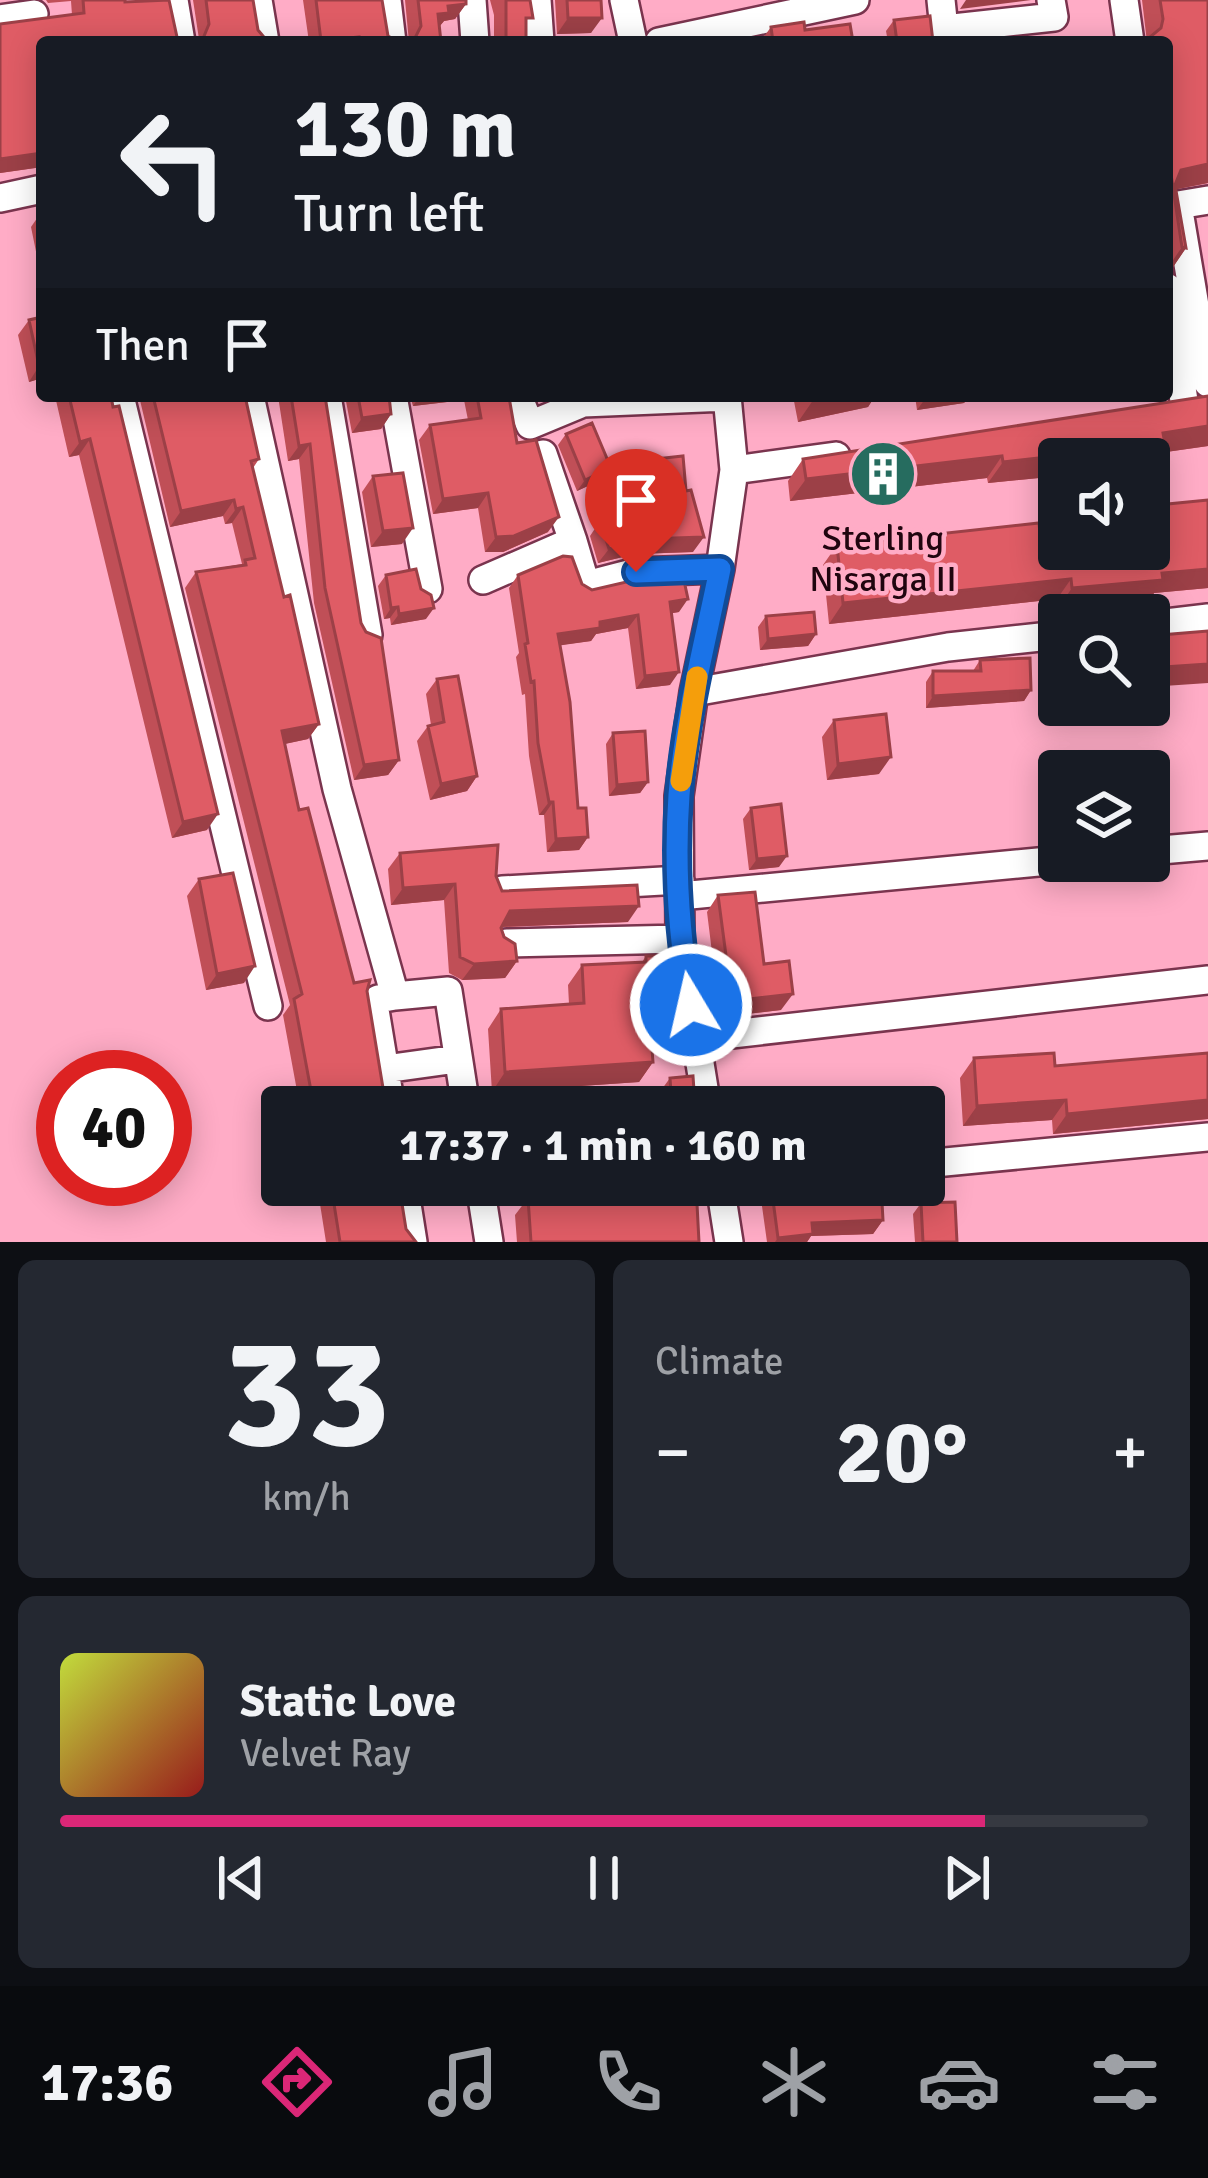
<!DOCTYPE html>
<meta charset="utf-8">
<style>
:root{--surface:#171b24;--page:#242831;--text:#f1f3f6;--muted:#9ea1a6;--line:#363941;--accent:#db2777}
body{margin:0;font-family:Signika,sans-serif;background:var(--page);color:var(--text);height:100vh;display:flex;flex-direction:column;font-size:45px;white-space:nowrap}
*{box-sizing:border-box;margin:0}
p{font-size:39px;color:var(--muted)}
.icon{flex:none;width:66px;height:66px;fill:none;stroke:currentColor;stroke-width:2;stroke-linecap:round;stroke-linejoin:round}
.map{position:relative;height:1242px;overflow:hidden}
.panel{display:flex;flex-direction:column;gap:18px;padding:18px;background:#0d0f14;flex:1}
.panel>*{flex:none}
.hud{position:absolute;left:36px;top:36px;width:1137px;height:366px;border-radius:12px;box-shadow:0 6px 30px #0003;background:#171b24;color:var(--text);overflow:hidden}
.buttons{position:absolute;left:1038px;top:438px;display:grid;gap:24px}
.buttons a{display:grid;place-items:center;width:132px;height:132px;border-radius:12px;background:var(--surface);box-shadow:0 6px 30px #0003;font-size:60px}
.speed{position:absolute;left:36px;top:1050px;display:flex;gap:24px;font-size:60px;font-weight:700;text-align:center}
.speed>*{display:grid;place-content:center;width:156px;height:156px;border-radius:50%;background:var(--surface);box-shadow:0 6px 30px #0003;line-height:1}
.speed .limit{border:18px solid #d22;background:#fff;color:#111}
.pin{position:absolute;display:grid;place-items:center;width:102px;height:102px;color:#fff;margin:-123px -51px;border-radius:50% 50% 50% 0;rotate:-45deg;box-shadow:0 0 12px #0007}
.pin .icon{rotate:45deg}
.me{position:absolute;width:132px;margin:-66px;rotate:351deg;stroke-linejoin:round;filter:drop-shadow(0 0 9px #0008)}
.turn{display:flex;align-items:center;gap:42px;height:252px;padding:0 60px;font-size:54px}
.turn .icon{width:156px;height:156px;stroke-width:2.5}
.turn b{display:block;font-size:84px;line-height:102px}
.then{display:flex;align-items:center;height:114px;padding:0 60px;background:#0003;gap:24px;font-size:45px}
.big{font-size:90px;font-weight:800;line-height:1.1}
.panel .tile{flex:1;display:flex;flex-direction:column;justify-content:center;gap:18px;min-width:0;padding:0 42px;border-radius:18px;background:var(--page)}
.panel .dial{align-items:center;gap:0}
.dial b{font-size:156px;line-height:1}
.song{display:flex;align-items:center;gap:36px}
.cover{width:144px;height:144px;border-radius:18px;background:linear-gradient(135deg,hsl(70 70% 55%),hsl(0 70% 35%))}
.played{height:12px;border-radius:6px;background:linear-gradient(90deg,var(--accent) 85%,var(--line) 85%)}
.keys{display:flex;justify-content:space-around;direction:ltr}
.heat{display:flex;justify-content:space-between;align-items:center;font-size:66px;direction:ltr}
.panel .tiles{flex:1;display:grid;gap:18px;grid-template-columns:1fr 1fr}
.tile:last-child{grid-column:span 2}
.trip{position:absolute;left:261px;top:1086px;width:684px;height:120px;border-radius:12px;background:var(--surface);box-shadow:0 6px 30px #0003;font-weight:800;line-height:120px;text-align:center}
.tabs{display:flex;height:192px;justify-content:space-around;align-items:center;background:#090b0e;color:var(--muted)}
.tabs .icon{width:84px;height:84px}
.tabs .selected{color:var(--accent)}
.tabs b{font-size:54px;color:var(--text)}
.map>svg:first-child{display:block}
.lines{fill:none;stroke-linecap:round;stroke-linejoin:round}
.minor-casing{stroke:#7a344e;stroke-width:32}
.minor{stroke:#fff;stroke-width:27}
.wall{fill:#c04f57}
.shaded-wall{fill:#9c4047}
.building{fill:#df5c65;stroke:#9c4047;stroke-width:3}
.route-casing{stroke:#114b97;stroke-width:30}
.route{stroke:#1a73e8;stroke-width:21}
.slow{stroke:#f59e0b;stroke-width:21}
.labels{text-anchor:middle;stroke-width:9;stroke-linejoin:round;paint-order:stroke}
.poi-label{font-size:36px;fill:#20050f;stroke:#ffacc6}
</style>
<div class="map">
<svg width="1208" height="1242" viewBox="0 0 1208 1242">
<rect width="100%" height="100%" fill="#ffacc6"/>
<g class="lines">
<g class="minor-casing">
<path id="minor" d="M 174,0 L 181,42
M 258,0 L 265,42
M 387,0 L 392,42
M 472,0 L 475,42
M 537,0 L 540,42
M 624,0 L 633,42
M 941,0 L 944,29 L 1054,17 L 1051,0
M 1124,0 L 1130,42
M 0,19 L 34,14
M 659,42 L 855,0
M 0,198 L 42,189
M 1208,200 L 1178,205 L 1208,383
M 1167,287 L 1184,401
M 120,396 L 268,1006
M 250,396 L 337,789 L 395,996 L 378,999 L 374,1004 L 391,1107
M 327,396 L 368,635
M 393,396 L 428,589
M 518,396 L 530,425 L 583,403 L 727,397
M 543,454 L 573,541
M 734,470 L 836,456
M 483,580 L 573,541 L 586,585 L 636,572 L 720,569
M 1149,625 L 1208,618
M 694,692 L 948,647 L 1059,635
M 1149,851 L 1208,846
M 502,890 L 680,880
M 680,896 L 1059,860
M 507,943 L 680,939
M 395,996 L 448,991 L 466,1107
M 696,1038 L 1208,980
M 385,1069 L 457,1059
M 707,1107 L 680,939 L 679,796 L 694,692 L 720,569 L 734,470 L 727,396
M 924,1164 L 1208,1137
M 404,1185 L 413,1242
M 480,1185 L 489,1242
M 720,1185 L 729,1242"/>
</g>
<use href="#minor" class="minor"/>
</g>
<path class="wall" d="M 46,0 L 125,0 L 125,2 L 169,0 L 177,37 L 184,42 L 42,42 L 42,167 L 0,173 L 0,24 L 72,15 L 71,1 L 48,3 Z
M 193,0 L 253,0 L 258,30 L 198,42 L 199,39 Z
M 303,0 L 382,0 L 388,36 L 399,42 L 309,42 Z
M 405,0 L 466,0 L 466,4 L 455,19 L 444,21 L 439,27 L 409,42 Z
M 490,0 L 530,0 L 526,27 L 526,42 L 494,42 L 494,15 Z
M 555,0 L 601,0 L 591,33 L 557,34 Z
M 1142,0 L 1208,0 L 1208,183 L 1176,189 L 1186,248 L 1171,270 L 1167,269 L 1167,42 L 1147,42 Z
M 894,20 L 933,42 L 888,42 L 886,31 Z
M 771,27 L 805,30 L 853,42 L 763,42 L 763,38 Z
M 42,211 L 42,281 L 31,227 Z
M 29,320 L 42,378 L 29,382 L 18,335 Z
M 55,396 L 111,396 L 207,830 L 172,838 L 79,455 L 69,457 Z
M 139,396 L 245,396 L 259,459 L 253,468 L 284,597 L 319,724 L 308,739 L 284,744 L 299,810 L 354,983 L 367,991 L 384,1094 L 396,1107 L 300,1107 L 283,1015 L 290,1005 L 185,588 L 196,572 L 242,564 L 232,523 L 225,524 L 223,516 L 170,527 Z
M 278,396 L 325,396 L 361,623 L 399,760 L 388,775 L 354,780 L 314,603 L 299,459 L 288,461 Z
M 345,396 L 389,396 L 391,414 L 381,429 L 352,433 Z
M 410,396 L 514,396 L 510,403 L 517,443 L 548,532 L 503,552 L 485,552 L 478,508 L 433,514 L 419,440 L 430,425 L 468,420 L 464,400 L 413,406 Z
M 793,396 L 875,396 L 868,407 L 798,422 Z
M 915,396 L 970,396 L 964,403 L 917,410 Z
M 1208,396 L 1208,446 L 1159,453 L 1149,466 L 1059,459 L 1059,476 L 988,483 L 987,478 L 790,501 L 788,481 L 803,459 Z
M 566,434 L 611,468 L 603,479 L 577,491 L 558,445 Z
M 655,459 L 693,552 L 635,554 L 598,563 L 590,536 L 600,521 L 626,517 L 635,504 L 647,501 L 644,474 Z
M 373,476 L 402,544 L 371,547 L 362,492 Z
M 1208,500 L 1208,588 L 1154,593 L 1149,601 L 1058,608 L 1057,599 L 829,624 L 823,565 L 837,545 L 1042,553 L 1149,549 L 1157,505 Z
M 386,575 L 426,619 L 391,625 L 390,618 L 384,619 L 378,586 Z
M 518,575 L 582,584 L 592,590 L 679,612 L 672,613 L 670,685 L 636,689 L 628,628 L 596,634 L 591,641 L 560,645 L 578,808 L 588,837 L 579,850 L 547,852 L 544,815 L 539,815 L 529,756 L 525,694 L 522,695 L 516,657 L 519,653 L 509,588 Z
M 766,616 L 816,634 L 808,646 L 760,650 L 758,627 Z
M 980,660 L 1031,690 L 1024,701 L 926,708 L 926,682 L 933,671 L 973,671 Z
M 437,679 L 477,776 L 467,791 L 430,800 L 417,741 L 428,726 L 431,725 L 426,694 Z
M 834,720 L 879,774 L 827,780 L 822,737 Z
M 613,733 L 648,782 L 640,793 L 609,796 L 606,744 Z
M 751,808 L 779,867 L 749,870 L 743,819 Z
M 400,853 L 496,876 L 502,891 L 628,922 L 501,927 L 517,961 L 505,978 L 462,980 L 449,973 L 444,900 L 391,905 L 388,869 Z
M 199,879 L 244,983 L 206,990 L 187,896 Z
M 718,895 L 764,964 L 781,1010 L 720,1017 L 707,912 Z
M 646,956 L 659,1005 L 649,1006 L 653,1062 L 639,1082 L 492,1092 L 488,1029 L 501,1009 L 569,1004 L 568,985 L 582,965 L 642,962 Z
M 974,1058 L 1055,1066 L 1208,1119 L 1053,1134 L 1052,1120 L 963,1126 L 960,1078 Z
M 670,1078 L 695,1105 L 694,1107 L 664,1107 L 662,1089 Z
M 317,1185 L 399,1185 L 406,1229 L 416,1242 L 326,1242 Z
M 771,1185 L 883,1220 L 873,1234 L 811,1236 L 807,1242 L 767,1242 L 761,1199 Z
M 574,1189 L 699,1242 L 517,1242 L 515,1215 L 528,1198 L 570,1195 Z
M 921,1203 L 957,1242 L 915,1242 L 913,1214 Z"/>
<path class="shaded-wall" d="M 966,0 L 1031,0 L 960,9 Z
M 466,4 L 455,19 L 444,21 L 438,28 L 438,14 L 448,6 Z
M 568,18 L 602,18 L 591,33 L 557,34 Z
M 359,37 L 355,42 L 320,42 L 321,41 Z
M 42,153 L 42,167 L 0,173 L 0,159 Z
M 1208,164 L 1208,183 L 1173,190 L 1181,170 Z
M 1182,247 L 1186,248 L 1171,270 L 1167,269 Z
M 42,365 L 42,378 L 29,382 L 39,366 Z
M 420,396 L 467,396 L 464,400 L 413,406 Z
M 816,396 L 875,396 L 868,407 L 798,422 Z
M 947,396 L 970,396 L 964,403 L 917,410 L 925,399 Z
M 391,414 L 381,429 L 352,433 L 362,418 Z
M 1208,426 L 1208,446 L 1159,453 L 1149,466 L 1149,459 L 1059,459 L 1059,476 L 988,483 L 1003,462 Z
M 90,439 L 79,455 L 69,457 L 80,442 Z
M 310,444 L 299,459 L 288,461 L 299,446 Z
M 1002,456 L 987,478 L 790,501 L 806,479 Z
M 611,468 L 603,479 L 577,491 L 585,480 Z
M 488,493 L 478,508 L 433,514 L 443,499 Z
M 234,500 L 223,516 L 170,527 L 181,511 Z
M 243,507 L 232,523 L 225,524 L 236,509 Z
M 559,517 L 548,532 L 503,552 L 485,552 L 496,537 Z
M 413,528 L 402,544 L 371,547 L 383,531 Z
M 704,537 L 693,552 L 635,554 L 598,563 L 609,549 L 645,539 Z
M 1208,569 L 1208,588 L 1154,593 L 1149,601 L 1058,608 L 1072,588 L 1162,573 Z
M 1071,579 L 1057,599 L 829,624 L 843,603 Z
M 688,599 L 679,612 L 661,615 L 670,602 Z
M 398,607 L 390,618 L 384,619 L 391,608 Z
M 434,608 L 426,619 L 391,625 L 399,614 Z
M 638,615 L 628,628 L 596,634 L 591,641 L 549,647 L 558,634 L 600,622 Z
M 816,634 L 808,646 L 760,650 L 768,639 Z
M 1208,664 L 1208,683 L 1149,687 L 1149,668 Z
M 679,672 L 670,685 L 636,689 L 645,676 Z
M 1031,690 L 1024,701 L 926,708 L 933,696 Z
M 319,724 L 308,739 L 271,747 L 282,731 Z
M 891,757 L 879,774 L 827,780 L 838,764 Z
M 399,760 L 388,775 L 354,780 L 364,765 Z
M 477,776 L 467,791 L 430,800 L 441,784 Z
M 648,782 L 640,793 L 609,796 L 617,785 Z
M 549,802 L 553,802 L 544,815 L 539,815 Z
M 218,814 L 207,830 L 172,838 L 183,822 Z
M 588,837 L 579,850 L 547,852 L 556,839 Z
M 787,856 L 779,867 L 749,870 L 757,859 Z
M 455,884 L 444,900 L 391,905 L 403,888 Z
M 639,906 L 628,922 L 499,927 L 510,911 Z
M 517,961 L 505,978 L 462,980 L 474,964 Z
M 255,966 L 244,983 L 206,990 L 217,974 Z
M 673,986 L 659,1005 L 634,1006 L 647,987 Z
M 793,994 L 781,1010 L 720,1017 L 732,1001 Z
M 653,1062 L 639,1082 L 492,1092 L 505,1072 Z
M 1066,1100 L 1052,1120 L 963,1126 L 977,1106 Z
M 1208,1100 L 1208,1119 L 1053,1134 L 1067,1114 Z
M 883,1220 L 873,1234 L 811,1236 L 807,1242 L 775,1242 L 778,1238 L 812,1223 Z"/>
<path class="building" d="M 83,0 L 125,0 L 125,2 L 169,0 L 177,37 L 184,42 L 42,42 L 42,153 L 0,159 L 0,24 L 84,13 Z
M 206,0 L 253,0 L 258,30 L 268,42 L 197,42 L 202,41 L 209,24 Z
M 316,0 L 382,0 L 388,36 L 399,42 L 359,42 L 359,37 L 321,41 Z
M 418,0 L 466,0 L 466,4 L 448,6 L 449,13 L 438,14 L 441,42 L 410,42 L 414,40 L 421,26 Z
M 506,0 L 530,0 L 533,18 L 526,18 L 526,42 L 506,42 Z
M 567,0 L 601,0 L 602,18 L 568,18 Z
M 1160,0 L 1208,0 L 1208,164 L 1181,170 L 1175,185 L 1186,248 L 1182,247 L 1167,148 L 1167,42 L 1151,42 L 1150,37 L 1161,28 L 1163,19 Z
M 930,16 L 933,42 L 897,42 L 894,20 Z
M 804,22 L 805,30 L 850,24 L 853,42 L 773,42 L 771,27 Z
M 42,317 L 42,365 L 39,366 L 29,320 Z
M 69,396 L 111,396 L 113,407 L 119,406 L 218,814 L 183,822 L 90,439 L 80,442 Z
M 153,396 L 245,396 L 259,459 L 251,461 L 284,597 L 290,595 L 319,724 L 282,731 L 299,810 L 308,808 L 354,983 L 370,980 L 367,991 L 384,1094 L 396,1107 L 314,1107 L 294,999 L 302,994 L 196,572 L 246,565 L 245,560 L 255,558 L 243,507 L 236,509 L 234,500 L 181,511 Z
M 291,396 L 325,396 L 361,623 L 366,632 L 381,638 L 399,760 L 364,765 L 325,588 L 310,444 L 299,446 Z
M 358,396 L 389,396 L 391,414 L 362,418 Z
M 477,396 L 512,396 L 509,397 L 517,443 L 536,440 L 559,517 L 514,536 L 496,537 L 488,493 L 443,499 L 430,425 L 481,418 Z
M 1208,396 L 1208,426 L 1163,433 L 1165,444 L 1003,462 L 1002,456 L 806,479 L 803,459 Z
M 592,423 L 611,468 L 585,480 L 566,434 Z
M 683,456 L 686,491 L 691,490 L 704,537 L 645,539 L 609,549 L 600,521 L 638,515 L 635,504 L 658,498 L 655,459 Z
M 403,473 L 413,528 L 383,531 L 373,476 Z
M 1149,499 L 1157,499 L 1157,505 L 1208,500 L 1208,569 L 1162,573 L 1163,580 L 1072,588 L 1071,579 L 843,603 L 837,545 L 1039,523 L 1042,553 L 1092,549 L 1149,549 Z
M 563,556 L 572,557 L 582,584 L 592,590 L 648,577 L 683,576 L 688,599 L 670,602 L 679,672 L 645,676 L 638,615 L 600,622 L 600,628 L 558,634 L 570,702 L 578,808 L 586,808 L 588,837 L 556,839 L 553,802 L 549,802 L 538,743 L 534,681 L 531,682 L 525,644 L 528,643 L 518,575 Z
M 416,569 L 421,589 L 431,595 L 434,608 L 399,614 L 398,607 L 391,608 L 386,575 Z
M 814,612 L 816,634 L 768,639 L 766,616 Z
M 1208,631 L 1208,664 L 1149,668 L 1149,636 Z
M 1030,658 L 1031,690 L 933,696 L 933,671 L 981,671 L 980,660 Z
M 458,676 L 477,776 L 441,784 L 428,726 L 444,722 L 437,679 Z
M 886,714 L 891,757 L 838,764 L 834,720 Z
M 645,731 L 648,782 L 617,785 L 613,733 Z
M 781,804 L 787,856 L 757,859 L 751,808 Z
M 498,845 L 496,876 L 502,891 L 637,885 L 639,906 L 510,911 L 501,928 L 504,937 L 515,944 L 517,961 L 474,964 L 460,957 L 455,884 L 403,888 L 400,853 Z
M 233,873 L 255,966 L 217,974 L 199,879 Z
M 755,892 L 764,964 L 789,961 L 793,994 L 732,1001 L 718,895 Z
M 646,956 L 672,956 L 673,986 L 647,987 L 653,1062 L 505,1072 L 501,1009 L 584,1003 L 582,965 L 646,962 Z
M 1054,1053 L 1055,1066 L 1208,1053 L 1208,1100 L 1067,1114 L 1066,1100 L 977,1106 L 974,1058 Z
M 693,1076 L 695,1105 L 672,1107 L 670,1078 Z
M 331,1185 L 399,1185 L 406,1229 L 416,1242 L 340,1242 Z
M 643,1185 L 696,1185 L 699,1242 L 531,1242 L 528,1198 L 574,1195 L 574,1189 Z
M 771,1185 L 881,1185 L 883,1220 L 812,1223 L 813,1234 L 778,1238 Z
M 955,1202 L 957,1242 L 923,1242 L 921,1203 Z"/>
<g class="lines">
<g class="route-casing">
<path id="route" d="M 636,572 L 720,569 C 705,643 685,719 679,795 C 674,865 679,937 691,1005"/>
</g>
<use href="#route" class="route"/>
<path class="slow" d="M 681,781 L 697,677"/>
</g>
<defs>
<g id="building-disc" transform="scale(3.45)"><circle r="9.5" fill="#266c5f" stroke="#ffacc6"/><path d="M-4-6H4V6H1V3H-1V6H-4ZM-2.5-4.3h1.7v1.8h-1.7ZM.8-4.3h1.7v1.8H.8ZM-2.5-1h1.7V.8h-1.7ZM.8-1h1.7V.8H.8Z" fill="#fff"/></g>
</defs>
<g fill-rule="evenodd">
<use href="#building-disc" x="883" y="474"/>
</g>
<g class="labels">
<g class="poi-label">
<text x="883" y="550">Sterling<tspan x="883" dy="41">Nisarga II</tspan></text>
</g>
</g>
</svg>
<div class="buttons">
<a><svg class="icon" aria-label="sound" viewBox="0 0 24 24"><path d="M4 9h4l5-4v14l-5-4H4zM17 9q2 3 0 6"/></svg></a>
<a><svg class="icon" aria-label="search" viewBox="0 0 24 24"><circle cx="10" cy="10" r="6"/><path d="M15 15l6 6"/></svg></a>
<a><svg class="icon" aria-label="layers" viewBox="0 0 24 24"><path d="M12 4l9 5-9 5-9-5zM3 14l9 5 9-5"/></svg></a>
</div>
<div class="speed"><div class="limit">40</div></div>
<div class="pin" style="left:636px;top:572px;background:#d93025"><svg class="icon" aria-label="arrive" viewBox="0 0 24 24"><path d="M6 21V4h12l-3 4 3 4H6"/></svg></div>
<svg class="me" style="left:691px;top:1005px" viewBox="-20 -20 40 40"><circle r="17" fill="#1a73e8" stroke="#fff" stroke-width="3"/><path d="M0-11L8 9 0 5-8 9z" fill="#fff"/></svg>
<div class="trip">17:37 · 1 min · 160 m</div>
<div class="hud">
<div class="turn"><svg class="icon" aria-label="left" viewBox="0 0 24 24"><path d="M17 20v-9H6M10 6l-5 5 5 5"/></svg><div><b>130 m</b>Turn left</div></div>
<div class="then">Then<svg class="icon" aria-label="arrive" viewBox="0 0 24 24"><path d="M6 21V4h12l-3 4 3 4H6"/></svg></div>
</div>
</div>
<section class="panel">
<div class="tiles">
<div class="tile dial"><b>33</b><p>km/h</p></div>
<div class="tile"><p>Climate</p>
<div class="heat"><a>−</a><b class="big">20°</b><a>+</a></div>
</div>
<div class="tile">
<div class="song"><i class="cover"></i><div><b>Static Love</b><p>Velvet Ray</p></div></div>
<div class="played"></div>
<div class="keys"><svg class="icon" aria-label="previous" viewBox="0 0 24 24"><path d="M18 5L8 12l10 7zM5 5v14"/></svg><svg class="icon" aria-label="pause" viewBox="0 0 24 24"><path d="M8 5v14M16 5v14"/></svg><svg class="icon" aria-label="next" viewBox="0 0 24 24"><path d="M6 5l10 7-10 7zM19 5v14"/></svg></div>
</div>
</div>
</section>
<nav class="tabs">
<b>17:36</b>
<svg class="icon selected" aria-label="directions" viewBox="0 0 24 24"><path d="M12 3l9 9-9 9-9-9zM9 14v-3h6M13 9l2 2-2 2"/></svg>
<svg class="icon" aria-label="music" viewBox="0 0 24 24"><path d="M9 18V5l10-2v13"/><circle cx="6" cy="18" r="3"/><circle cx="16" cy="16" r="3"/></svg>
<svg class="icon" aria-label="phone" viewBox="0 0 24 24"><path d="M5 4h4l2 5-3 2q2 4 5 5l2-3 5 2v4C11 20 4 13 5 4z"/></svg>
<svg class="icon" aria-label="climate" viewBox="0 0 24 24"><path d="M12 3v18M4 7l16 10M4 17L20 7"/></svg>
<svg class="icon" aria-label="car" viewBox="0 0 24 24"><path d="M5 17H2v-5l4-1 3-4h7l3 4 3 1v5h-3M9 17h6M6 11h13"/><circle cx="7" cy="17" r="2"/><circle cx="17" cy="17" r="2"/></svg>
<svg class="icon" aria-label="filters" viewBox="0 0 24 24"><path d="M4 7h16M4 17h16"/><circle cx="9" cy="7" r="2"/><circle cx="15" cy="17" r="2"/></svg>
</nav>
